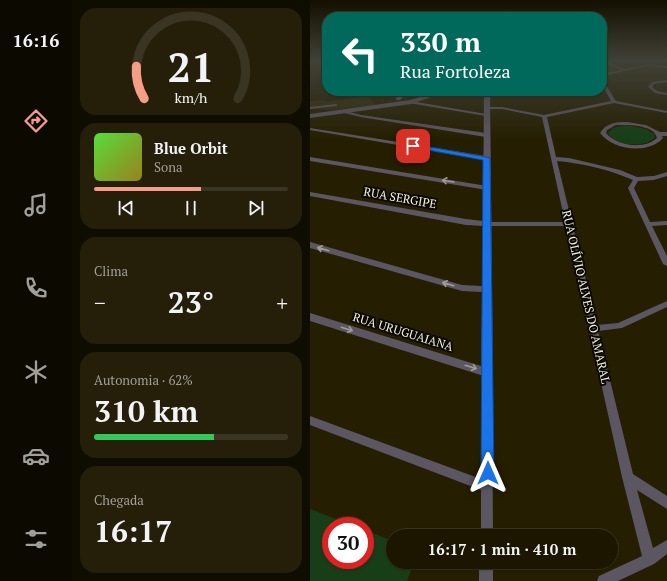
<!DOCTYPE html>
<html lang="pt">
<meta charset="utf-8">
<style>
:root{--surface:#1c1600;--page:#251f0a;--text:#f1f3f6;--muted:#a09f99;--line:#3a3522;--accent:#f49e88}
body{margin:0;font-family:"PT Serif",serif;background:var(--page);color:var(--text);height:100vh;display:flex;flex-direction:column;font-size:15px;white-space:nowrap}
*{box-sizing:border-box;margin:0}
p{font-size:13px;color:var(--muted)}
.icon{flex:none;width:22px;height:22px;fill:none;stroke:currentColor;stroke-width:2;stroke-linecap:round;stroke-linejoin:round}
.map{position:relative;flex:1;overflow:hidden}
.panel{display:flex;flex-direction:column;gap:8px;padding:8px;background:#0f0c00;width:238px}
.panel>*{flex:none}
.hud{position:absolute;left:12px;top:12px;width:285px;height:84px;border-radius:16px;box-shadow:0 1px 3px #0004,0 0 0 1px var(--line);background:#00695c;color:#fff;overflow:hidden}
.speed{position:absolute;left:12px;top:517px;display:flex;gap:8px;font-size:20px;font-weight:700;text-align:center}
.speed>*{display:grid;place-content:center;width:52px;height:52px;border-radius:50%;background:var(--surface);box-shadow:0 1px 3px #0004,0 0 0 1px var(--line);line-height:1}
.speed .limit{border:6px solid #d22;background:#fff;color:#111}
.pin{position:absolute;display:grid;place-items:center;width:34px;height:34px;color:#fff;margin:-17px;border-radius:8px;box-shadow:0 2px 6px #0006}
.me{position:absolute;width:44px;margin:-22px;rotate:0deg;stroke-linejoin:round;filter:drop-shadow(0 0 3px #0008)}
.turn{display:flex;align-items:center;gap:14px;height:84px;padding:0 12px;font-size:18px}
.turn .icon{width:52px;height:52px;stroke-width:2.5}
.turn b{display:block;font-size:28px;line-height:34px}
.big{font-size:30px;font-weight:700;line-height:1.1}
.panel .card{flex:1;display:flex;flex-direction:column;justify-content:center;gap:6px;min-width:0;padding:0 14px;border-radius:16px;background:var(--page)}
.panel .dial{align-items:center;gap:0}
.dial svg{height:104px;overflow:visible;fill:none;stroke:var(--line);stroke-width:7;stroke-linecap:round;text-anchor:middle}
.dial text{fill:var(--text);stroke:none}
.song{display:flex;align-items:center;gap:12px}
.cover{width:48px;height:48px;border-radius:6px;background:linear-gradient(135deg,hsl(110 70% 55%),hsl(50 70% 35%))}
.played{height:4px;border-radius:2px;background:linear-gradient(90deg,var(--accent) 55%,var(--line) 55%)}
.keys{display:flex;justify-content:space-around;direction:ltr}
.heat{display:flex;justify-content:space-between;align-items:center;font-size:22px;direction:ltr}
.charge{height:6px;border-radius:3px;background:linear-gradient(90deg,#34c759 62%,var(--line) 0)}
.trip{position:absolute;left:76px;top:529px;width:232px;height:40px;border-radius:20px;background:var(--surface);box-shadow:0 1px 3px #0004,0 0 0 1px var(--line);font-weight:700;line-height:40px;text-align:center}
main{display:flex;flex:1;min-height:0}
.dock{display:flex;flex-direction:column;width:72px;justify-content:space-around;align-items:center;background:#0b0900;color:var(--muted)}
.dock .icon{width:28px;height:28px}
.dock .active{color:var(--accent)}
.dock b{font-size:18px;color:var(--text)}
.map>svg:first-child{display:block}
.built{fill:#322b0e}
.green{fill:#173e17}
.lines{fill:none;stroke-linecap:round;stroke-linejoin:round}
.service{stroke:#5c5562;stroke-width:2}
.minor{fill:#5c5562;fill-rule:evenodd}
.tertiary{fill:#5c5562;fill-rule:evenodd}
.oneway{stroke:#a09b9a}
.route{fill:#1a73e8;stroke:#114b97}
.labels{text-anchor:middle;stroke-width:4;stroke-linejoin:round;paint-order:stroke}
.street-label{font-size:12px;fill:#f4f0de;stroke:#0b0801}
</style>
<main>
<nav class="dock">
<b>16:16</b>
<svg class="icon active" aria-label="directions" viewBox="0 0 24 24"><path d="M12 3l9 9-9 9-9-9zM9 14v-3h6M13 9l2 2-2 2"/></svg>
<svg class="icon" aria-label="music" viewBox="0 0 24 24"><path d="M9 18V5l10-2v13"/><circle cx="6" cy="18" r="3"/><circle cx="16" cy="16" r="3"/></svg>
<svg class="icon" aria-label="phone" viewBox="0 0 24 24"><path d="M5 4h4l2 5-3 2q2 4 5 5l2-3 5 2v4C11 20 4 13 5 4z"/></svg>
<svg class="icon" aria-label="climate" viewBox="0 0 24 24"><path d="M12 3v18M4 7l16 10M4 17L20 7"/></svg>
<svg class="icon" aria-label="car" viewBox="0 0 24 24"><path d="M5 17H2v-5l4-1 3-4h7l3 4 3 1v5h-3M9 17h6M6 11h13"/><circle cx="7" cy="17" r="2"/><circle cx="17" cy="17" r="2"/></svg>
<svg class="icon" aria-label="filters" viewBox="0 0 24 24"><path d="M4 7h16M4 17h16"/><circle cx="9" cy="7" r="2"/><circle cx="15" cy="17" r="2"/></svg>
</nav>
<section class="panel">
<div class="card dial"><svg viewBox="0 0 100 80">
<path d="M14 69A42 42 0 1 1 86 69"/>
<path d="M14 69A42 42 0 0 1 8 44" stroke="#f49e88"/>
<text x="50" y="56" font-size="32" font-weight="700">21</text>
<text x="50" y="72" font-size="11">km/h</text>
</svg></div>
<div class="card">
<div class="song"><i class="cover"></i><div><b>Blue Orbit</b><p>Sona</p></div></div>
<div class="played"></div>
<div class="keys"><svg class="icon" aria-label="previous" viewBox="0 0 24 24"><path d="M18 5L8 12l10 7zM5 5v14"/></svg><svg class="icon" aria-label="pause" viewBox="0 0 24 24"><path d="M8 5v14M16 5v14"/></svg><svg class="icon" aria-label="next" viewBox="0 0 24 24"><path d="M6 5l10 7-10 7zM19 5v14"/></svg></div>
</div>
<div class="card"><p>Clima</p>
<div class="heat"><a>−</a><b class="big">23°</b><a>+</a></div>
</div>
<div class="card"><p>Autonomia · 62%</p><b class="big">310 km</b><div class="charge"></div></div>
<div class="card"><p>Chegada</p><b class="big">16:17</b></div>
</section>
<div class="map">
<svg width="357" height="581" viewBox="0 0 357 581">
<rect width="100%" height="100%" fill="#251e00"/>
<path class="built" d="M 57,96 L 66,105 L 23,110 L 0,109 L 0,101 L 14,100 L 17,102 Z"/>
<path class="green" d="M 315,125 L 336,129 L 344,134 L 345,137 C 337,149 304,146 298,133 L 303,128 Z
M 0,509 L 44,526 L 21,526 L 21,560 L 55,560 L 55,530 L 83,541 L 83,562 L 104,562 L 97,581 L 0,581 Z"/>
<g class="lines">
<path class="service" d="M 0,108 L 26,105"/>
<path class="minor" d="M 292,60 L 315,69 L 338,64 L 357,66 L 357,68 L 338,66 L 292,76 L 292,74 L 311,70 L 292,61 Z
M 357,80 L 357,82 L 344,84 L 342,87 L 347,91 L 357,93 L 357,95 L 345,93 L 338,87 L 342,82 Z
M 292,81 L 294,82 L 306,101 L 357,111 L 357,113 L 304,103 L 237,117 L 246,157 L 259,158 L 310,170 L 327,177 L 344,176 L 357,172 L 357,176 L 344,180 L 328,181 L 324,188 L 340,222 L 357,221 L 357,225 L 342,226 L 357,256 L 357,266 L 353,264 L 318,188 L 323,180 C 300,170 272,163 247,161 L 287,325 L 308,323 L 357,301 L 357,307 L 312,328 L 288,331 L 323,474 L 357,496 L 357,509 L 327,490 L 343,548 L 357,540 L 357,554 L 344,564 L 308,581 L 287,581 L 289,576 L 332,556 L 312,477 L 256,226 L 177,226 L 174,224 L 177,222 L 255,222 L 232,117 L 192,109 L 174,109 L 174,107 L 192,107 L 234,115 L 301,101 L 292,85 Z
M 95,91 L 100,91 L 90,100 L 86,100 L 86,98 Z
M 219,91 L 236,93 L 254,91 C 244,97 229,97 219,91 Z
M 101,101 L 176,114 L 178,115 L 176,116 L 99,103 L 99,102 Z
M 32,110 L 51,115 L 176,133 L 179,135 L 176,137 L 51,117 L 30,112 L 30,110 Z
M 317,122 L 336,125 L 350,132 L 357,132 L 357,136 L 352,136 L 353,138 C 338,155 303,150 290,133 C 296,123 306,122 317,122 ZM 306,125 C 317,125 344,124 347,138 C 334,150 307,146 296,133 L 297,130 Z
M 0,128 L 176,156 L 179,158 L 176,160 L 0,130 Z
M 0,157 L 177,186 L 180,188 L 177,190 L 0,161 Z
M 177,368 L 180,369 L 182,372 L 183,536 L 171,536 L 171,490 L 0,425 L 0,416 L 171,479 L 172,372 L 174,369 Z
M 169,562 L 183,562 L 183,581 L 169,581 Z"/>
<path class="tertiary" d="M 131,91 L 139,91 L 101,104 L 0,118 L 0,114 L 100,100 Z
M 174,91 L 180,91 L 183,372 L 181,375 L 177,377 L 0,321 L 0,313 L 171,366 L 172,292 L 152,291 L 0,248 L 0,242 L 152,285 L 172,286 L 173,226 L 156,225 L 0,196 L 0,192 L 156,219 L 173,221 Z"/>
</g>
<defs><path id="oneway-shaft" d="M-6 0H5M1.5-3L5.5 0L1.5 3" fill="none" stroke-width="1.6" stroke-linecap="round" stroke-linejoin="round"/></defs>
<g class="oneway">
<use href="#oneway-shaft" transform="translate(138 181) rotate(-171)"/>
<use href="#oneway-shaft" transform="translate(13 249) rotate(-164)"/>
<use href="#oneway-shaft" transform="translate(138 284) rotate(-164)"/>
<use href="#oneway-shaft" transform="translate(37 329) rotate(17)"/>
<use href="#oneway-shaft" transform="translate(161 367) rotate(17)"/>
</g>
<linearGradient id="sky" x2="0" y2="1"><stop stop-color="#141000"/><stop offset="0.43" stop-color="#404137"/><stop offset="1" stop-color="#404137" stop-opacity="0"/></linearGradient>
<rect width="357" height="141" fill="url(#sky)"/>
<path class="route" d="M 103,144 L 176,157 L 180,158 L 184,473 L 182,477 L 178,479 L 173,477 L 171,473 L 173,160 L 101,147 L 101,145 Z"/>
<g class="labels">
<g class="street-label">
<text transform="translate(90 198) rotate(10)" y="4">RUA SERGIPE</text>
<text transform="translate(276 297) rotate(77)" y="4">RUA OLÍVIO ALVES DO AMARAL</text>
<text transform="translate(93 332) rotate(17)" y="4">RUA URUGUAIANA</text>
</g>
</g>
</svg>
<div class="speed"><div class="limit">30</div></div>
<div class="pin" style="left:103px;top:146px;background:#d93025"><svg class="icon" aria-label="arrive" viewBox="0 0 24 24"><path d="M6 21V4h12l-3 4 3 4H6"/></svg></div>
<svg class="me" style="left:178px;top:473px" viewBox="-20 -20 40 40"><path d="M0-17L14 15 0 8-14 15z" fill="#1a73e8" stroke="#fff" stroke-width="4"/></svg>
<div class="trip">16:17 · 1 min · 410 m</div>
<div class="hud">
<div class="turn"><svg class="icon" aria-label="left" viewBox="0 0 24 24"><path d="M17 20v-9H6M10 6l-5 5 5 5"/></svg><div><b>330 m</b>Rua Fortoleza</div></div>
</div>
</div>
</main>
